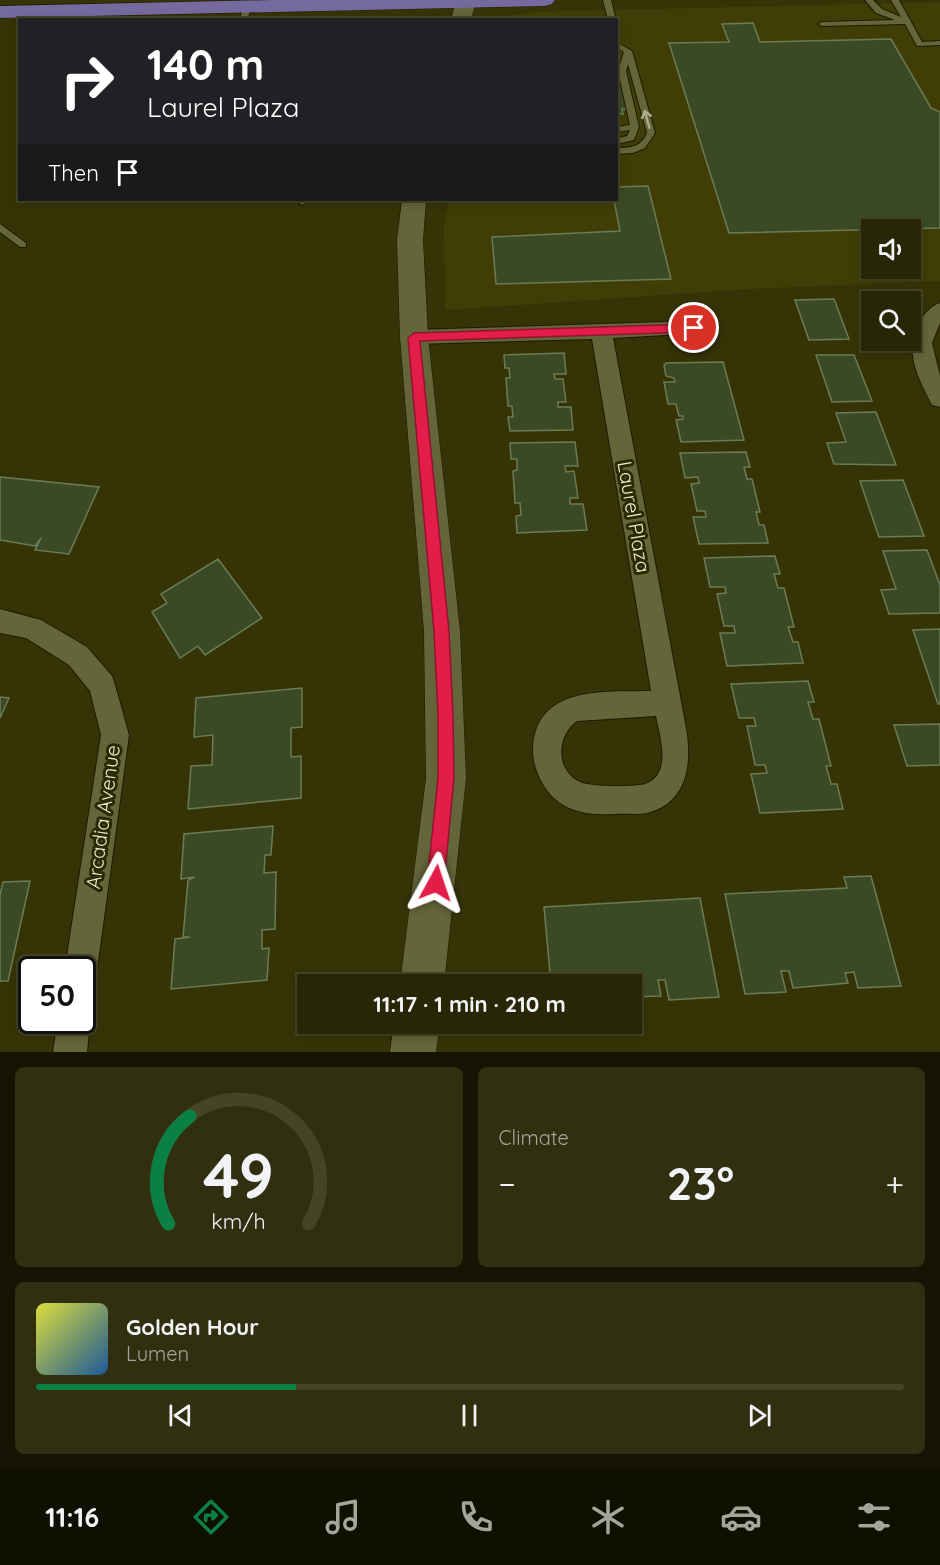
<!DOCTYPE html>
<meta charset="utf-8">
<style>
:root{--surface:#282705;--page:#302f0f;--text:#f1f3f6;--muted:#a5a59a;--line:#444427;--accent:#0b8043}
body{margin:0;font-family:Quicksand,sans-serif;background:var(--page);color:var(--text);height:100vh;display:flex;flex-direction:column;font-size:22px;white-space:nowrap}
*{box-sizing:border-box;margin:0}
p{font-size:20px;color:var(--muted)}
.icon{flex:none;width:33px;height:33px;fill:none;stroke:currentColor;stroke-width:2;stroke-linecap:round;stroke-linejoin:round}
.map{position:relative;height:1052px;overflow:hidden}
.drawer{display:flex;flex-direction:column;gap:15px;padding:15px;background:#161503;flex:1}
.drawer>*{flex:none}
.hud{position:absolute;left:18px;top:18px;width:600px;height:183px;border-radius:0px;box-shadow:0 3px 9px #0003,0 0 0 2px var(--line);background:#202124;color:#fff;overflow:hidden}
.tools{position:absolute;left:861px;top:219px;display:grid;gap:12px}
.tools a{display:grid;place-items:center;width:60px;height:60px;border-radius:0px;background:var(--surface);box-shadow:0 3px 9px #0003,0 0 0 2px var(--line);font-size:30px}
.speed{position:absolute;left:18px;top:956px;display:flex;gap:12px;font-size:30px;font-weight:700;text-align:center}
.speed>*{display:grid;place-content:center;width:78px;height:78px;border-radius:50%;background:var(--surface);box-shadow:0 3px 9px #0003,0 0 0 2px var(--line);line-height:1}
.speed .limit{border:3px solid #111;border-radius:9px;background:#fff;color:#111}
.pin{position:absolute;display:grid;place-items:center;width:51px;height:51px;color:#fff;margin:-26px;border:3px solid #fff;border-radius:50%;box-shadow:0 2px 6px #0007}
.me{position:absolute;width:66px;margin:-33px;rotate:5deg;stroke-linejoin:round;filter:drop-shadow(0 0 4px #0008)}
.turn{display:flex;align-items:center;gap:21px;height:126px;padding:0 30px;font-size:27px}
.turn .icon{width:78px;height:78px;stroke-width:2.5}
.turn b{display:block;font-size:42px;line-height:51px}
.then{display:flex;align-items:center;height:57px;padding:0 30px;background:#0003;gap:12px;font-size:22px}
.big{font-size:45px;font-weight:700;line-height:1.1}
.drawer .card{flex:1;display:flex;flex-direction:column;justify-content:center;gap:9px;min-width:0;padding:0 21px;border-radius:9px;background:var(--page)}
.drawer .dial{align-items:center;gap:0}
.dial svg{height:156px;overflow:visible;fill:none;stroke:var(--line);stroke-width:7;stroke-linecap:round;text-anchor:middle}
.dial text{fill:var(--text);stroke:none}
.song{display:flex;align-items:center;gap:18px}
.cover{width:72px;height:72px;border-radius:9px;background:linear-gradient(135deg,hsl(60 70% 55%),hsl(210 70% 35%))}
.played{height:6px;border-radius:3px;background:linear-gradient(90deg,var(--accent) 30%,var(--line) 30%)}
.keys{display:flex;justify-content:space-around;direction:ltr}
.heat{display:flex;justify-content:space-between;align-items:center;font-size:33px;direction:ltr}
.drawer .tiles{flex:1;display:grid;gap:15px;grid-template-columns:1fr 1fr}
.card:last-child{grid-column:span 2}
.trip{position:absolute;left:297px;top:974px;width:345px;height:60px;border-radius:0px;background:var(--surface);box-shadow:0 3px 9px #0003,0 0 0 2px var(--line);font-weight:700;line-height:60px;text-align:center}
.tabs{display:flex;height:96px;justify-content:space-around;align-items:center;background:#101002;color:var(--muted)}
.tabs .icon{width:42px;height:42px}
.tabs .selected{color:var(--accent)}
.tabs b{font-size:27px;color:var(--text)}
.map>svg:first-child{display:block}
.built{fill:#403e06;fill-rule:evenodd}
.building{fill:#3b4a25;stroke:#6b7c55;stroke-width:1.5}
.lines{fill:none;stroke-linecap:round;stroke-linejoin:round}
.service-casing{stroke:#1c1b00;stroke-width:2}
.minor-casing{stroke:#1c1b00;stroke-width:2}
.secondary-casing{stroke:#1c1b00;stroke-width:1}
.primary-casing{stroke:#1c1b00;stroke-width:1}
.service{fill:#65653a;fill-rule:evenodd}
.minor{fill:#65653a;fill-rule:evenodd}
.secondary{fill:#65653a;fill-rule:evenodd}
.primary{fill:#756a9e;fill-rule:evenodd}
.oneway{stroke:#aeae8e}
.route{fill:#e11d48;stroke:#92132f;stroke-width:1.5}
.labels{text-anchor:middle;stroke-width:6;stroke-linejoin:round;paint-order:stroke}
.street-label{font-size:20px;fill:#e9ead2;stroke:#2c2a00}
</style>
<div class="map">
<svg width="940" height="1052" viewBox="0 0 940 1052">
<rect width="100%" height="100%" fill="#363407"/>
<path class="built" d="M 940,2 L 940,281 L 749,289 L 445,310 L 444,222 L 449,200 L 616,200 L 616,20 L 494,18 L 535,12 ZM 872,230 L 910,230 L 910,268 L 872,268 Z"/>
<path class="building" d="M 753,23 L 760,42 L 891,39 L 931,108 L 940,112 L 940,228 L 729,233 L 669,43 L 729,42 L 722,24 Z
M 616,79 L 622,79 L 629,109 L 622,109 L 623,114 L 616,114 Z
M 648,186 L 671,279 L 496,284 L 492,237 L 620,231 L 614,200 L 616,200 L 616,187 Z
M 834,299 L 849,339 L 809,340 L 795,300 Z
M 564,353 L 566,374 L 554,374 L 555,379 L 563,379 L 566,402 L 558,402 L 558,407 L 571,407 L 573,430 L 510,431 L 508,417 L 513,417 L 512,406 L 508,406 L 506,378 L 510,378 L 509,368 L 505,368 L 504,355 Z
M 816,355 L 854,355 L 872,401 L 832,402 Z
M 723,362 L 744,440 L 681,442 L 676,420 L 683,419 L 683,416 L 679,416 L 676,404 L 668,404 L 664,382 L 675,382 L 674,378 L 666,376 L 664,366 L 666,363 Z
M 876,412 L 896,465 L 834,464 L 827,443 L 846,442 L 836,413 Z
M 575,442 L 578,466 L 565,466 L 566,472 L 574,471 L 578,498 L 570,498 L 570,504 L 583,504 L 587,530 L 517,533 L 516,516 L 521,515 L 520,503 L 515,503 L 513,471 L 517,470 L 517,459 L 511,459 L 510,443 Z
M 746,452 L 750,467 L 744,467 L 747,479 L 752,479 L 760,512 L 756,512 L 759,525 L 764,525 L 768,543 L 699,544 L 693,517 L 706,517 L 705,511 L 697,511 L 691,484 L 699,483 L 698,477 L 685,478 L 680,453 Z
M 0,477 L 99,487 L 69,554 L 35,550 L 41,538 L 35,546 L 0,540 Z
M 903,480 L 924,536 L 879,537 L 860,481 Z
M 927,550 L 940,585 L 940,613 L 889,614 L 881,590 L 896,589 L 883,551 Z
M 775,556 L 780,574 L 774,574 L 778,588 L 784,588 L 794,627 L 788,627 L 793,642 L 798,642 L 803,663 L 727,666 L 720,633 L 735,633 L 734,626 L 724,626 L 717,594 L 726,593 L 725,587 L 710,587 L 704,558 Z
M 218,559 L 262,618 L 205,655 L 198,646 L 180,658 L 152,612 L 167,603 L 161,594 Z
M 940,629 L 940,704 L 938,704 L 913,630 Z
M 808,681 L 814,702 L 808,702 L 813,719 L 819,719 L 831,766 L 826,766 L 831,784 L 837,784 L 843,809 L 760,813 L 751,774 L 767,773 L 765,765 L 755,765 L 747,726 L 756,726 L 754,718 L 739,718 L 731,684 Z
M 302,688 L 302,727 L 291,728 L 291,757 L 301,756 L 301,798 L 188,809 L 191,766 L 212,765 L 213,735 L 194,737 L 196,698 Z
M 0,697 L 9,698 L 0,718 Z
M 940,724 L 940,765 L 907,766 L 894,725 Z
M 273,826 L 271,855 L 265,855 L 264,873 L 276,872 L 275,929 L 262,930 L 262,949 L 269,948 L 267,980 L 171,989 L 175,939 L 190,937 L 183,937 L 188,880 L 195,877 L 181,879 L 184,834 Z
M 871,876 L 901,986 L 858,988 L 854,972 L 845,973 L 848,983 L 793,988 L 789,971 L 781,971 L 786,992 L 745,994 L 725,894 L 847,888 L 844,877 Z
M 30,881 L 8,981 L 0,981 L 0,895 L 3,882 Z
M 700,898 L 719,997 L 669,1000 L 665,980 L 658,980 L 661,996 L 632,997 L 632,984 L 551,984 L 544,907 Z"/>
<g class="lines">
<g class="service-casing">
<path id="service" d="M 603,0 L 611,0 L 616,20 L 608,20 Z
M 865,0 L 873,0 L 882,9 L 901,17 L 891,0 L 899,0 L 922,42 L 940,41 L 940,45 L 917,46 L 905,24 L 822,26 L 818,24 L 822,22 L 895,20 L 876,13 Z
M 243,6 L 250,8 L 248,20 L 240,20 Z
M 616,42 L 632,51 L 655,133 L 645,148 L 633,153 L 616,154 L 616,148 C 631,148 641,147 647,133 L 628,64 L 626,71 L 639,127 L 634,140 L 616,144 L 616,139 L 627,136 L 630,130 L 616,132 L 616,127 L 630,125 L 618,71 L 624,52 L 616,47 Z
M 296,200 L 305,200 L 307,202 L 302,205 Z
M 0,224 L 26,243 L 26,247 L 20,247 L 0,232 Z"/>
</g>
<g class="minor-casing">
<path id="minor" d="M 940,303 L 940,323 L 932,343 L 940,376 L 940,407 L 932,405 C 918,378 903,350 920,321 C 925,313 931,306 940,303 Z
M 694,321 L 701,323 L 704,328 L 701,333 L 613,338 L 686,728 C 692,763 688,803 647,813 C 637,815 626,813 615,814 C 594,815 572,814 555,799 C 542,788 533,767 533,750 C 535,685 604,692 651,691 L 592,339 L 414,344 L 407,342 L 404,337 L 407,332 L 414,330 ZM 656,716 C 659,732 667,757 659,772 C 657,777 651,782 645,784 C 634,787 590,787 580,782 C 555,770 556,736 577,721 Z
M 0,609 L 41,620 L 87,647 L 112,676 L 115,685 L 129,735 L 97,969 L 92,980 L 82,984 L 82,969 L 65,969 L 101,735 L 90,691 L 69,665 L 26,638 L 0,633 Z
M 82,1007 L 90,1020 L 87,1052 L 53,1052 L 58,1020 L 82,1020 Z"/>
</g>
<g class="secondary-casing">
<path id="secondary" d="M 456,0 L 476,0 L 471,20 L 451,20 Z
M 402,200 L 426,200 L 423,240 L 428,337 L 460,631 L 466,778 L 444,984 L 400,984 L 426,778 L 424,631 L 400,337 L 397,240 Z
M 394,1023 L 440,1023 L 436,1052 L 390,1052 Z"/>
</g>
<g class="primary-casing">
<path id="primary" d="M 272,0 L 555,0 L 552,4 L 545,6 L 0,18 L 0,6 Z"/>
</g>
<use href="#service" class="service"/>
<use href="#minor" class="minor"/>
<use href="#secondary" class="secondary"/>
<use href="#primary" class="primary"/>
</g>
<defs><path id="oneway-shaft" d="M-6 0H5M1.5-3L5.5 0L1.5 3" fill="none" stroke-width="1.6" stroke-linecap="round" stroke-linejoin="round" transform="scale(1.5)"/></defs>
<use class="oneway" href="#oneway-shaft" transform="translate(647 119) rotate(-105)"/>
<path class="route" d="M 694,324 L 700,328 L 694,332 L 420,341 L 449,631 L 453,714 L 454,778 L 444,883 L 442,889 L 436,891 L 430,889 L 427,883 L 438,778 L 438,714 L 434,631 L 408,338 L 414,333 Z"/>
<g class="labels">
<g class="street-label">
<text transform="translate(634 517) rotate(80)" y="7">Laurel Plaza</text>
<text transform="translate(103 817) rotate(-82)" y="7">Arcadia Avenue</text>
</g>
</g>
</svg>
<div class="tools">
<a><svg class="icon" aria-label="sound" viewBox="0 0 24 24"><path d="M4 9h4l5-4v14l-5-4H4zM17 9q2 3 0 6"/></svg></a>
<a><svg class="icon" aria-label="search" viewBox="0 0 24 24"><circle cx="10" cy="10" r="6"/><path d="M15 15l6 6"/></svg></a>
</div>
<div class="speed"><div class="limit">50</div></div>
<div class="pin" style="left:694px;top:328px;background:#d93025"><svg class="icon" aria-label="arrive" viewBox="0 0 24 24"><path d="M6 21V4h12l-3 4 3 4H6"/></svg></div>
<svg class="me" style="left:436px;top:883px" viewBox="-20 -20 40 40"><path d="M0-17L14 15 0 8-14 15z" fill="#e11d48" stroke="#fff" stroke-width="4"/></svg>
<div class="trip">11:17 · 1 min · 210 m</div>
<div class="hud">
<div class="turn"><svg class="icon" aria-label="right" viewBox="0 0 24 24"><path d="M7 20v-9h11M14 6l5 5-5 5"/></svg><div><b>140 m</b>Laurel Plaza</div></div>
<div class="then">Then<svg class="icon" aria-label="arrive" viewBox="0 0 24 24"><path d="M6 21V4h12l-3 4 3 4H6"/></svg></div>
</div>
</div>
<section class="drawer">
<div class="tiles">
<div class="card dial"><svg viewBox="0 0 100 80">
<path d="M14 69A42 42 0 1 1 86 69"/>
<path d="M14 69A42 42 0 0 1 25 14" stroke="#0b8043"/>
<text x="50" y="56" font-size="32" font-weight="700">49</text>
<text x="50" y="72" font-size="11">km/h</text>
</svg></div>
<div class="card"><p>Climate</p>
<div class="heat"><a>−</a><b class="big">23°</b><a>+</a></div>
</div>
<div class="card">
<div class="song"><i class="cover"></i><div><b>Golden Hour</b><p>Lumen</p></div></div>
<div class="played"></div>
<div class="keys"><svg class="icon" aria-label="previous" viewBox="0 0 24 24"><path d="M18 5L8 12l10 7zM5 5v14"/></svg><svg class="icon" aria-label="pause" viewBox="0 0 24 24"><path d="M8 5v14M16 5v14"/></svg><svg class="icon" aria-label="next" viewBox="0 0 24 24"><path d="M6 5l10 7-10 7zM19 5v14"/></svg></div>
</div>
</div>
</section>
<nav class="tabs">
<b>11:16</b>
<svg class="icon selected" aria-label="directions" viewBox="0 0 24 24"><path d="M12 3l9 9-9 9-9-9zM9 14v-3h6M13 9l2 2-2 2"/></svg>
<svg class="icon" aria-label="music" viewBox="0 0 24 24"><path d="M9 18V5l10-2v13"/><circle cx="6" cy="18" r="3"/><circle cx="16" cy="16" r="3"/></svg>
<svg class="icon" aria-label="phone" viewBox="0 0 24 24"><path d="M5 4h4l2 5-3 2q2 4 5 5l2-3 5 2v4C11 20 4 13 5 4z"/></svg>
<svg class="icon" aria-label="climate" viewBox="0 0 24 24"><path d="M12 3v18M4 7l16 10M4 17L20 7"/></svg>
<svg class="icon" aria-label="car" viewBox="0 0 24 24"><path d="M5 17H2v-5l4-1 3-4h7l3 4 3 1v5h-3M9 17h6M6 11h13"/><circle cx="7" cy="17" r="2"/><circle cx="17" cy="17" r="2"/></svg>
<svg class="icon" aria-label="filters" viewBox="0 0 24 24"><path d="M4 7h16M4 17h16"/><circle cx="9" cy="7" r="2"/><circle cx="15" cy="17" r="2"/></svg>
</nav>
